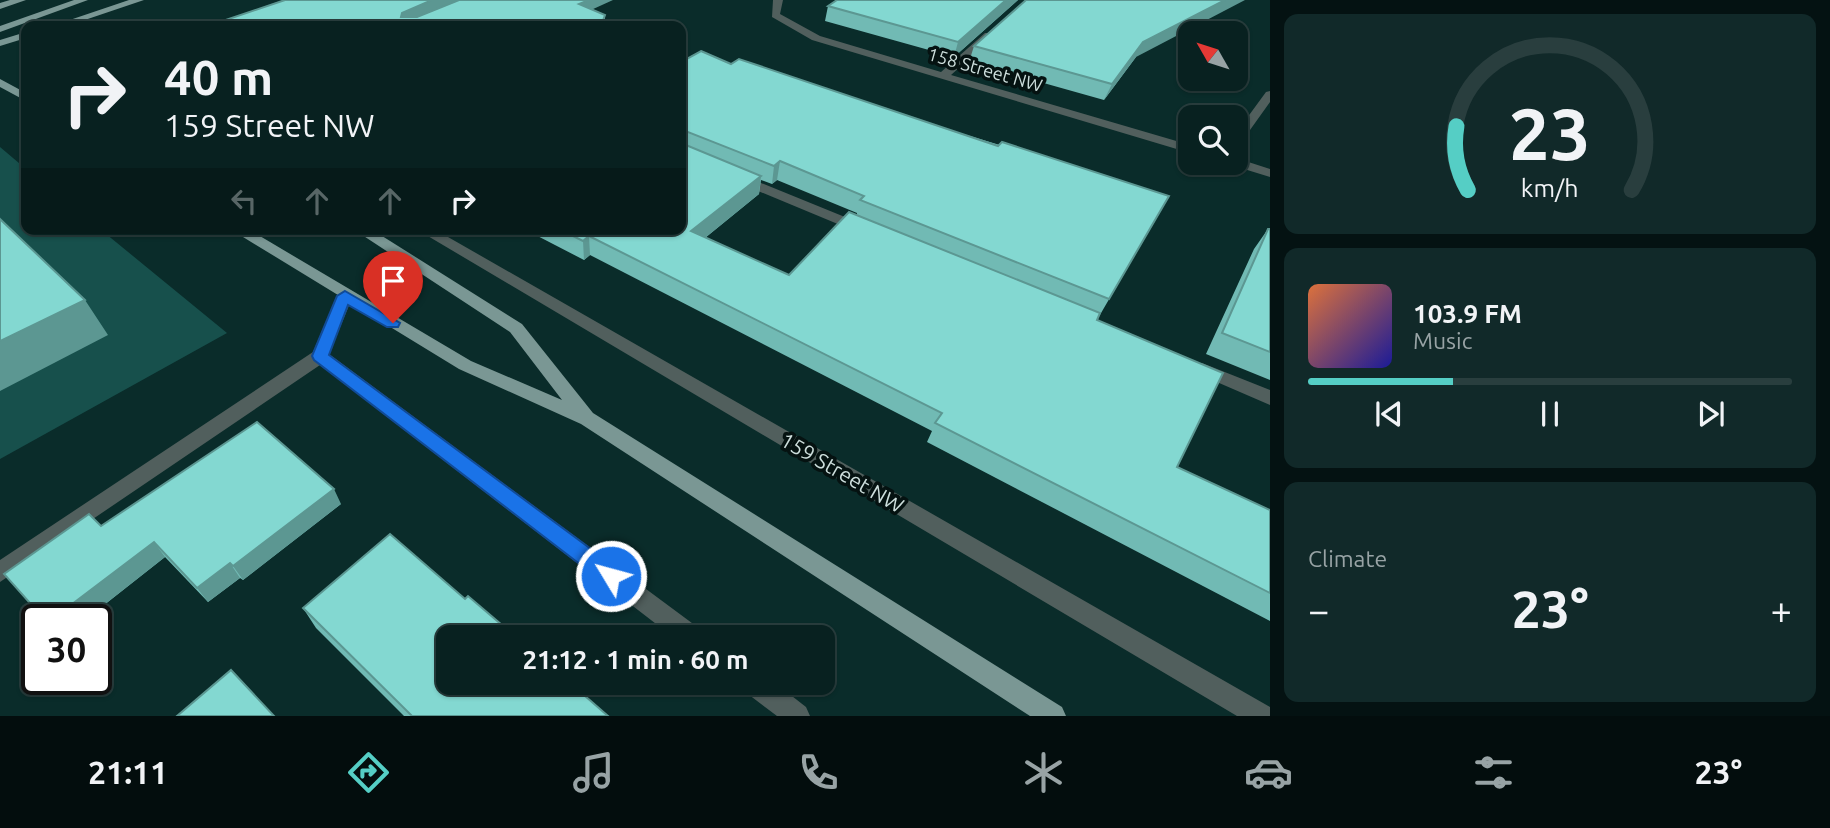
<!DOCTYPE html>
<meta charset="utf-8">
<style>
:root{--surface:#082120;--page:#112929;--text:#f1f3f6;--muted:#98a3a5;--line:#293e3e;--accent:#55cec5}
body{margin:0;font-family:Ubuntu,sans-serif;background:var(--page);color:var(--text);height:100vh;display:flex;flex-direction:column;font-size:26px;white-space:nowrap}
*{box-sizing:border-box;margin:0}
p{font-size:23px;color:var(--muted)}
.icon{flex:none;width:38px;height:38px;fill:none;stroke:currentColor;stroke-width:2;stroke-linecap:round;stroke-linejoin:round}
.map{position:relative;flex:1;overflow:hidden}
.details{display:flex;flex-direction:column;gap:14px;padding:14px;background:#041212;width:560px}
.details>*{flex:none}
.hud{position:absolute;left:21px;top:21px;width:665px;height:214px;border-radius:14px;box-shadow:0 2px 5px #0004,0 0 0 2px var(--line);background:#082120;color:var(--text);overflow:hidden}
.needle{width:46px;rotate:309deg}
.fabs{position:absolute;left:1178px;top:21px;display:grid;gap:14px}
.fabs a{display:grid;place-items:center;width:70px;height:70px;border-radius:14px;background:var(--surface);box-shadow:0 2px 5px #0004,0 0 0 2px var(--line);font-size:35px}
.speed{position:absolute;left:21px;top:604px;display:flex;gap:14px;font-size:35px;font-weight:700;text-align:center}
.speed>*{display:grid;place-content:center;width:91px;height:91px;border-radius:50%;background:var(--surface);box-shadow:0 2px 5px #0004,0 0 0 2px var(--line);line-height:1}
.speed .limit{border:4px solid #111;border-radius:10px;background:#fff;color:#111}
.pin{position:absolute;display:grid;place-items:center;width:60px;height:60px;color:#fff;margin:-72px -30px;border-radius:50% 50% 50% 0;rotate:-45deg;box-shadow:0 0 7px #0007}
.pin .icon{rotate:45deg}
.me{position:absolute;width:77px;margin:-38px;rotate:307deg;stroke-linejoin:round;filter:drop-shadow(0 0 5px #0008)}
.turn{display:flex;align-items:center;gap:24px;height:147px;padding:0 28px;font-size:32px}
.turn .icon{width:91px;height:91px;stroke-width:2.5}
.turn b{display:block;font-size:49px;line-height:60px}
.lanes{display:flex;align-items:center;height:66px;padding:0 28px;background:#0003;justify-content:center;gap:35px;direction:ltr}
.lanes .off{opacity:.35}
.big{font-size:52px;font-weight:700;line-height:1.1}
.details .tile{flex:1;display:flex;flex-direction:column;justify-content:center;gap:10px;min-width:0;padding:0 24px;border-radius:14px;background:var(--page)}
.details .dial{align-items:center;gap:0}
.dial svg{height:182px;overflow:visible;fill:none;stroke:var(--line);stroke-width:7;stroke-linecap:round;text-anchor:middle}
.dial text{fill:var(--text);stroke:none}
.song{display:flex;align-items:center;gap:21px}
.cover{width:84px;height:84px;border-radius:10px;background:linear-gradient(135deg,hsl(20 70% 55%),hsl(240 70% 35%))}
.played{height:7px;border-radius:4px;background:linear-gradient(90deg,var(--accent) 30%,var(--line) 30%)}
.keys{display:flex;justify-content:space-around;direction:ltr}
.heat{display:flex;justify-content:space-between;align-items:center;font-size:38px;direction:ltr}
.trip{position:absolute;left:436px;top:625px;width:399px;height:70px;border-radius:14px;background:var(--surface);box-shadow:0 2px 5px #0004,0 0 0 2px var(--line);font-weight:700;line-height:70px;text-align:center}
.tabs{display:flex;height:112px;justify-content:space-around;align-items:center;background:#030d0d;color:var(--muted)}
.tabs .icon{width:49px;height:49px}
.tabs .current{color:var(--accent)}
.tabs b{font-size:32px;color:var(--text)}
main{display:flex;flex:1;min-height:0}
.map>svg:first-child{display:block}
.green{fill:#17504c}
.lines{fill:none;stroke-linecap:round;stroke-linejoin:round}
.minor{fill:#515f5d;fill-rule:evenodd}
.major{fill:#7a9794;fill-rule:evenodd}
.wall{fill:#71bab4;fill-rule:evenodd}
.shaded-wall{fill:#5c9792}
.building{fill:#83d8d1;stroke:#5c9792;stroke-width:2}
.route{fill:#1a73e8;stroke:#114b97;stroke-width:2}
.labels{text-anchor:middle;stroke-width:7;stroke-linejoin:round;paint-order:stroke}
.far-street-label{font-size:18px;fill:#cddedc;stroke:#051211}
.street-label{font-size:21px;fill:#cddedc;stroke:#051211}
</style>
<main>
<div class="map">
<svg width="1270" height="716" viewBox="0 0 1270 716">
<rect width="100%" height="100%" fill="#0a2c2a"/>
<path class="green" d="M 0,147 L 26,169 L 26,229 L 100,229 L 227,333 L 0,459 Z"/>
<g class="lines">
<path class="minor" d="M 773,0 L 783,0 L 780,14 L 820,36 L 941,72 L 985,33 L 993,33 L 993,37 L 951,75 L 1190,145 L 1190,153 L 812,40 L 772,17 Z
M 1270,91 L 1270,102 L 1240,144 L 1236,145 L 1236,133 L 1266,92 Z
M 1236,158 L 1270,169 L 1270,177 L 1231,165 L 1230,163 L 1236,163 Z
M 739,174 L 867,226 L 869,229 L 867,232 L 857,232 L 734,181 L 734,175 Z
M 416,229 L 434,229 L 1270,707 L 1270,716 L 1237,716 Z
M 345,291 L 353,296 L 329,354 L 700,629 L 704,637 L 673,637 L 320,365 L 0,582 L 0,560 L 313,352 L 337,296 Z
M 1202,363 L 1270,390 L 1270,405 L 1196,373 L 1193,369 Z
M 741,682 L 774,682 L 806,707 L 810,716 L 777,716 L 744,691 Z"/>
<path class="major" d="M 10,0 L 26,0 L 0,9 L 0,3 Z
M 74,0 L 88,0 L 0,32 L 0,26 Z
M 129,0 L 144,0 L 67,26 L 52,26 Z
M 26,32 L 26,38 L 0,46 L 0,40 Z
M 0,79 L 26,93 L 26,101 L 0,87 Z
M 230,229 L 248,229 L 471,361 L 562,400 L 510,332 L 353,229 L 371,229 L 522,324 L 593,413 L 1062,707 L 1066,716 L 1030,716 L 581,424 L 459,369 Z"/>
</g>
<path class="wall" d="M 1018,0 L 954,57 L 825,21 L 828,6 Z
M 974,46 L 1136,57 L 1104,100 L 969,62 Z
M 681,62 L 731,64 L 1169,196 L 1097,320 L 1177,467 L 1270,510 L 1270,621 L 927,442 L 932,431 L 590,255 L 584,260 L 524,229 L 681,229 ZM 761,180 L 772,184 L 777,180 L 857,213 L 857,215 L 789,275 L 705,238 L 759,194 Z
M 1268,229 L 1270,229 L 1270,380 L 1206,354 L 1254,249 Z
M 341,504 L 243,580 L 240,578 L 208,602 L 165,557 L 85,620 L 45,620 L 101,526 Z
M 465,599 L 608,716 L 404,716 L 316,628 L 303,608 Z"/>
<path class="shaded-wall" d="M 432,0 L 459,0 L 404,24 L 401,17 L 402,13 Z
M 589,0 L 613,0 L 580,15 L 579,4 Z
M 1006,0 L 1018,0 L 954,57 L 958,42 Z
M 1225,0 L 1245,0 L 1136,57 L 1104,100 L 1112,84 L 1143,42 Z
M 605,15 L 605,26 L 601,26 Z
M 683,130 L 682,148 L 681,148 L 681,131 Z
M 780,161 L 777,180 L 772,184 L 774,166 Z
M 761,176 L 759,194 L 690,250 L 691,231 Z
M 589,236 L 590,255 L 584,260 L 583,241 Z
M 85,300 L 108,335 L 0,391 L 0,341 Z
M 334,489 L 341,504 L 243,580 L 233,566 Z
M 154,542 L 165,557 L 85,620 L 51,620 Z
M 230,563 L 240,578 L 208,602 L 197,588 Z"/>
<path class="building" d="M 285,0 L 432,0 L 402,13 L 401,17 L 417,17 L 459,0 L 589,0 L 579,4 L 605,15 L 601,26 L 208,26 Z
M 837,0 L 1006,0 L 958,42 L 828,6 Z
M 1026,0 L 1225,0 L 1143,42 L 1112,84 L 974,46 Z
M 701,51 L 731,64 L 739,59 L 998,146 L 1002,142 L 1169,196 L 1109,299 L 860,200 L 864,196 L 780,161 L 774,166 L 683,130 L 681,131 L 681,62 Z
M 681,143 L 761,176 L 691,231 L 789,275 L 849,212 L 1100,313 L 1097,320 L 1223,373 L 1177,467 L 1270,510 L 1270,593 L 935,423 L 942,413 L 589,236 L 583,241 L 559,229 L 681,229 Z
M 0,219 L 85,300 L 0,341 Z
M 1268,229 L 1270,229 L 1270,352 L 1222,333 Z
M 257,422 L 334,489 L 233,566 L 230,563 L 197,588 L 154,542 L 51,620 L 45,620 L 4,574 L 89,514 L 101,526 Z
M 390,534 L 465,599 L 468,596 L 516,637 L 448,637 L 448,682 L 569,682 L 608,716 L 412,716 L 303,608 Z
M 231,670 L 274,716 L 177,716 Z"/>
<path class="route" d="M 345,291 L 400,323 L 398,327 L 387,327 L 348,305 L 329,355 L 618,569 L 621,576 L 618,582 L 611,585 L 603,582 L 314,360 L 312,356 L 337,296 Z"/>
<g class="labels">
<g class="far-street-label">
<text transform="translate(985 70) rotate(16)" y="6">158 Street NW</text>
</g>
<g class="street-label">
<text transform="translate(842 473) rotate(30)" y="7">159 Street NW</text>
</g>
</g>
</svg>
<div class="fabs">
<a><svg class="needle" viewBox="-14 -14 28 28"><path d="M0-13l5 13h-10z" fill="#e53935"/><path d="M0 13l5-13h-10z" fill="#98a3a5"/></svg></a>
<a><svg class="icon" aria-label="search" viewBox="0 0 24 24"><circle cx="10" cy="10" r="6"/><path d="M15 15l6 6"/></svg></a>
</div>
<div class="speed"><div class="limit">30</div></div>
<div class="pin" style="left:393px;top:323px;background:#d93025"><svg class="icon" aria-label="arrive" viewBox="0 0 24 24"><path d="M6 21V4h12l-3 4 3 4H6"/></svg></div>
<svg class="me" style="left:611px;top:576px" viewBox="-20 -20 40 40"><circle r="17" fill="#1a73e8" stroke="#fff" stroke-width="3"/><path d="M0-11L8 9 0 5-8 9z" fill="#fff"/></svg>
<div class="trip">21:12 · 1 min · 60 m</div>
<div class="hud">
<div class="turn"><svg class="icon" aria-label="right" viewBox="0 0 24 24"><path d="M7 20v-9h11M14 6l5 5-5 5"/></svg><div><b>40 m</b>159 Street NW</div></div>
<div class="lanes"><svg class="icon off" aria-label="left" viewBox="0 0 24 24"><path d="M17 20v-9H6M10 6l-5 5 5 5"/></svg><svg class="icon off" aria-label="ahead" viewBox="0 0 24 24"><path d="M12 20V5M6 11l6-6 6 6"/></svg><svg class="icon off" aria-label="ahead" viewBox="0 0 24 24"><path d="M12 20V5M6 11l6-6 6 6"/></svg><svg class="icon" aria-label="right" viewBox="0 0 24 24"><path d="M7 20v-9h11M14 6l5 5-5 5"/></svg></div>
</div>
</div>
<section class="details">
<div class="tile dial"><svg viewBox="0 0 100 80">
<path d="M14 69A42 42 0 1 1 86 69"/>
<path d="M14 69A42 42 0 0 1 9 41" stroke="#55cec5"/>
<text x="50" y="56" font-size="32" font-weight="700">23</text>
<text x="50" y="72" font-size="11">km/h</text>
</svg></div>
<div class="tile">
<div class="song"><i class="cover"></i><div><b>103.9 FM</b><p>Music</p></div></div>
<div class="played"></div>
<div class="keys"><svg class="icon" aria-label="previous" viewBox="0 0 24 24"><path d="M18 5L8 12l10 7zM5 5v14"/></svg><svg class="icon" aria-label="pause" viewBox="0 0 24 24"><path d="M8 5v14M16 5v14"/></svg><svg class="icon" aria-label="next" viewBox="0 0 24 24"><path d="M6 5l10 7-10 7zM19 5v14"/></svg></div>
</div>
<div class="tile"><p>Climate</p>
<div class="heat"><a>−</a><b class="big">23°</b><a>+</a></div>
</div>
</section>
</main>
<nav class="tabs">
<b>21:11</b>
<svg class="icon current" aria-label="directions" viewBox="0 0 24 24"><path d="M12 3l9 9-9 9-9-9zM9 14v-3h6M13 9l2 2-2 2"/></svg>
<svg class="icon" aria-label="music" viewBox="0 0 24 24"><path d="M9 18V5l10-2v13"/><circle cx="6" cy="18" r="3"/><circle cx="16" cy="16" r="3"/></svg>
<svg class="icon" aria-label="phone" viewBox="0 0 24 24"><path d="M5 4h4l2 5-3 2q2 4 5 5l2-3 5 2v4C11 20 4 13 5 4z"/></svg>
<svg class="icon" aria-label="climate" viewBox="0 0 24 24"><path d="M12 3v18M4 7l16 10M4 17L20 7"/></svg>
<svg class="icon" aria-label="car" viewBox="0 0 24 24"><path d="M5 17H2v-5l4-1 3-4h7l3 4 3 1v5h-3M9 17h6M6 11h13"/><circle cx="7" cy="17" r="2"/><circle cx="17" cy="17" r="2"/></svg>
<svg class="icon" aria-label="filters" viewBox="0 0 24 24"><path d="M4 7h16M4 17h16"/><circle cx="9" cy="7" r="2"/><circle cx="15" cy="17" r="2"/></svg>
<b>23°</b>
</nav>
